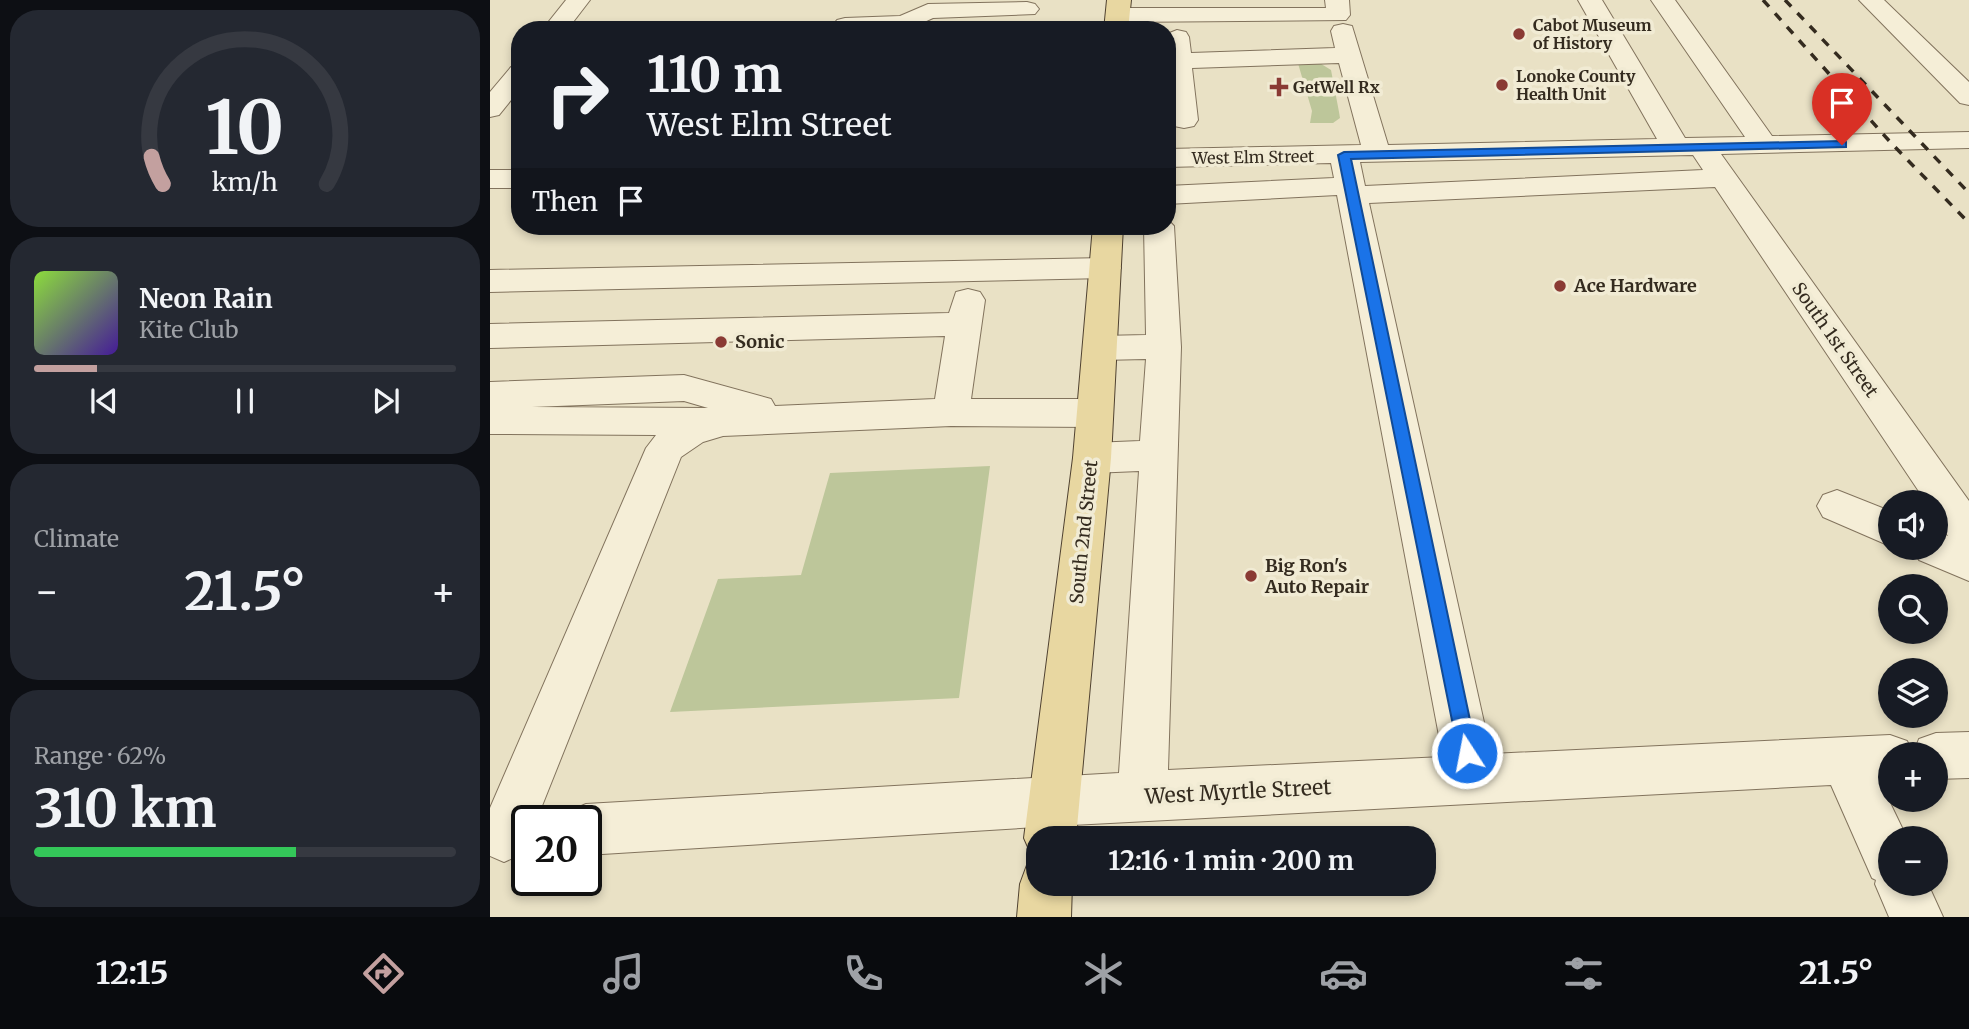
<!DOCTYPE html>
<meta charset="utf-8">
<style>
:root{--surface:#171b24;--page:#242831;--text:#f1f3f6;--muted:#9ea1a6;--line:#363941;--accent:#c3a09f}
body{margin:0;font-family:Merriweather,serif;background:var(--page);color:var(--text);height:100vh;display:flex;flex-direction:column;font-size:26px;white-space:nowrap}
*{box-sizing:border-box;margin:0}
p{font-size:23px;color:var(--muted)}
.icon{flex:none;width:38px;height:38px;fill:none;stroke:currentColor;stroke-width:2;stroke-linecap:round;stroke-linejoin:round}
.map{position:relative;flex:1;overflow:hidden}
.sheet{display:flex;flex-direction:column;gap:10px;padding:10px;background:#0d0f14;width:490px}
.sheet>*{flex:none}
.hud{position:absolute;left:21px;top:21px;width:665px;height:214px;border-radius:28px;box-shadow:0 4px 10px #0003;background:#171b24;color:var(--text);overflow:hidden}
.controls{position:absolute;left:1388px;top:490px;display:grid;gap:14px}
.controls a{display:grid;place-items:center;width:70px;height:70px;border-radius:50%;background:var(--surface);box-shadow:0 4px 10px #0003;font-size:35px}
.speed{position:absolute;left:21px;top:805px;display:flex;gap:14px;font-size:35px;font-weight:700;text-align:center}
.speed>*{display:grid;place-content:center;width:91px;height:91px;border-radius:50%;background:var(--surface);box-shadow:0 4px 10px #0003;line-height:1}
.speed .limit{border:4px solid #111;border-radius:10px;background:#fff;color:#111}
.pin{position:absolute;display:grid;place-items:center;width:60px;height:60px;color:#fff;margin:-72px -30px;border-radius:50% 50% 50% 0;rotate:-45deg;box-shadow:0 0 7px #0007}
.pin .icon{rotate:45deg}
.me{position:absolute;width:77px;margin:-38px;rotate:349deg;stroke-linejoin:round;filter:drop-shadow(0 0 5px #0008)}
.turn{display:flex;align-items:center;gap:24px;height:147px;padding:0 21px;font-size:32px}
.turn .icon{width:91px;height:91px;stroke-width:2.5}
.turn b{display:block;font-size:49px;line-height:60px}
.then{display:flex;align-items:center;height:66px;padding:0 21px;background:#0003;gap:14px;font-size:26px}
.big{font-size:52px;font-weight:700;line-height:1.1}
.sheet .card{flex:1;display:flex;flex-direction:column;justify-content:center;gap:10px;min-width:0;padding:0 24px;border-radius:28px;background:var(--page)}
.sheet .dial{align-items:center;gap:0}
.dial svg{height:182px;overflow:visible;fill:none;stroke:var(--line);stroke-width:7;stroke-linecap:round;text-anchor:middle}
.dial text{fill:var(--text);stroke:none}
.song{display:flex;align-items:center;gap:21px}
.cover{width:84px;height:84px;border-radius:10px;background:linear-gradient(135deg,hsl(90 70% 55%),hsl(260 70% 35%))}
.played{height:7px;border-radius:4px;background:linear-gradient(90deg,var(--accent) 15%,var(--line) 15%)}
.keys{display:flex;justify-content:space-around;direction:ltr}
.heat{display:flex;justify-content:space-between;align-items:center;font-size:38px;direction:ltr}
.charge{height:10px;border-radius:5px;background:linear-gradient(90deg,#34c759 62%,var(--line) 0)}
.trip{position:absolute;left:536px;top:826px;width:410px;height:70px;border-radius:28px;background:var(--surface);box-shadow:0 4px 10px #0003;font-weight:700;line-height:70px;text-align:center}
.tabs{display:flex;height:112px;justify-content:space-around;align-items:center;background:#090b0e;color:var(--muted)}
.tabs .icon{width:49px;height:49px}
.tabs .active{color:var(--accent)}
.tabs b{font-size:32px;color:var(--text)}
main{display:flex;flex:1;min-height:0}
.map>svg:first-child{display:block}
.green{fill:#bdc69a}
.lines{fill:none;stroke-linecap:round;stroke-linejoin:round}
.minor-casing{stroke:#82735d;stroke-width:2}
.major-casing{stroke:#504231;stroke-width:2}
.minor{fill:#f5eed7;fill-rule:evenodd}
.major{fill:#e8d7a1;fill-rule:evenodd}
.rail{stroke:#342b1f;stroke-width:3.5;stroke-dasharray:9 9;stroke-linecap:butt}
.route{fill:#1a73e8;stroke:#114b97;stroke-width:2}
.poi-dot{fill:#8a3a34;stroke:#f1ebd4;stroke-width:2.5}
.labels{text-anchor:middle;stroke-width:7;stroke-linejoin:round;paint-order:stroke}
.far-poi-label{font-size:16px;font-weight:bold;fill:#342b1f;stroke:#f1ebd4;text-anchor:start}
.far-street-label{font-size:16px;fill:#342b1f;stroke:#f1ebd4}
.poi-label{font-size:18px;font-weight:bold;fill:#342b1f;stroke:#f1ebd4;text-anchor:start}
.street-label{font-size:18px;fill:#342b1f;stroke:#f1ebd4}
.near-street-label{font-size:21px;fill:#342b1f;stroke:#f1ebd4}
</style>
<main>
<section class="sheet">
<div class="card dial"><svg viewBox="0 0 100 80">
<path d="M14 69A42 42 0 1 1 86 69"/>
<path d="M14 69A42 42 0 0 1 9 57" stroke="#c3a09f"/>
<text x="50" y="56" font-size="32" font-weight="700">10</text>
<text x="50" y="72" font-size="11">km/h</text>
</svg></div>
<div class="card">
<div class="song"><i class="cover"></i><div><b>Neon Rain</b><p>Kite Club</p></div></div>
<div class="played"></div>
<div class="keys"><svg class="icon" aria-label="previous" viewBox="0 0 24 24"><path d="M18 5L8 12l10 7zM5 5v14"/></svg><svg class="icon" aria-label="pause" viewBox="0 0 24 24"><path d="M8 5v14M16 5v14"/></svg><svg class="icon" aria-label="next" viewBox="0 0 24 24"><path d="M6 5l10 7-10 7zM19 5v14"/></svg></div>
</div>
<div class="card"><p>Climate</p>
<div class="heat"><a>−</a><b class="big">21.5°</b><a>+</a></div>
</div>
<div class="card"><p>Range · 62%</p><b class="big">310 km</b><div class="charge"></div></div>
</section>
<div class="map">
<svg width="1479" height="917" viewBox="0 0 1479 917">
<rect width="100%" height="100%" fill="#e9e1c5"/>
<path class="green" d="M 807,60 L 828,62 L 841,70 L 849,112 L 850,118 L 843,123 L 820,123 L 822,111 Z
M 500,466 L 469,698 L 180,712 L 228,579 L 311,575 L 340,473 Z"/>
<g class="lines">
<g class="minor-casing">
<path id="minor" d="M 76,0 L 100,0 L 77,30 L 52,30 Z
M 835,0 L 859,0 L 860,15 L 856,20 L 628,22 L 620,20 L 616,15 L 620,10 L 628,8 L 836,8 Z
M 1088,0 L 1112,0 L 1195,138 L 1255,137 L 1161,0 L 1185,0 L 1282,136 L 1479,132 L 1479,148 L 1231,154 L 1479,501 L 1479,581 L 1429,560 L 1423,548 L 1446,548 L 1446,531 L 1458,536 L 1446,517 L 1446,502 L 1436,502 L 1225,187 L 879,203 L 1001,754 L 1400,735 L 1417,741 L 1423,754 L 1429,739 L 1446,733 L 1479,732 L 1479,778 L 1446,779 L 1446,754 L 1400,754 L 1400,781 L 1390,782 L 1417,838 L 1400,838 L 1400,884 L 1438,884 L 1453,917 L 1399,917 L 1385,884 L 1386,880 L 1382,878 L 1341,785 L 563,826 L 96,855 L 96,821 L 74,821 L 78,812 L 96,804 L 629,773 L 649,471 L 602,473 L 588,468 L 583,458 L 588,448 L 602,443 L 650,441 L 656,359 L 611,360 L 599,357 L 594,348 L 599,339 L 611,336 L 656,335 L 654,226 L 677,226 L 677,219 L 684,226 L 691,347 L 678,770 L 953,757 L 847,195 L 677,204 L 677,186 L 844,178 L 841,163 L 677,167 L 677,149 L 871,145 L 849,63 L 702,68 L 708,120 L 704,126 L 694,128 L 684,126 L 680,120 L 677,34 L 687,30 L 696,32 L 699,37 L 701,53 L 845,48 L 841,31 L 844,26 L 853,24 L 862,26 L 898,145 L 1167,139 ZM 1203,155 L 1213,170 L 875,186 L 870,162 Z
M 1369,0 L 1394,0 L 1479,82 L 1479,105 L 1470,103 Z
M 537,2 L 545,4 L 549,9 L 545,14 L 443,18 L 417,30 L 346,30 L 343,25 L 347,20 L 355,18 L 410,16 L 438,4 Z
M 30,64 L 30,89 L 9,115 L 0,117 L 0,92 L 21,67 Z
M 0,170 L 30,170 L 30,188 L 0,188 Z
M 615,258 L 626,261 L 631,268 L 626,275 L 615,278 L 0,292 L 0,270 Z
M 478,289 L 490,292 L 495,300 L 481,399 L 605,399 L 618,403 L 623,413 L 618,423 L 605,427 L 461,426 L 233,436 L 213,442 L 191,457 L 46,821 L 37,821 L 37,843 L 32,854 L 14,862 L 0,856 L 0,808 L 156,448 L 166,435 L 0,434 L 0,382 L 194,375 L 281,399 L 285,406 L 445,399 L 455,336 L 0,348 L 0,324 L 459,313 L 466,292 ZM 194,401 L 218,408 L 42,407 Z
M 1347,490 L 1400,511 L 1400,546 L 1333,517 L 1327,506 L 1333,495 Z"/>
</g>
<g class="major-casing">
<path id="major" d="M 617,0 L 641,0 L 638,30 L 614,30 Z
M 603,226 L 633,226 L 621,458 L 586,838 L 548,838 L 548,859 L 542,856 L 534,838 L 583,458 Z
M 548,861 L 548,884 L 582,884 L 581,917 L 527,917 L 530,884 L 537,865 Z"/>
</g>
<use href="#minor" class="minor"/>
<use href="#major" class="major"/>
<path class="rail" d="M 1273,0 L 1402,144 L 1479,223
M 1295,0 L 1479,193"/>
</g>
<path class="route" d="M 1352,141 L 1356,142 L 1356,147 L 861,159 L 987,753 L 984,760 L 977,763 L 970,760 L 848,155 L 854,152 Z"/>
<g class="poi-dot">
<circle cx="1029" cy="34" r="7"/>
<circle cx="1012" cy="85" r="7"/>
<path d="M785.5 76.5h7v7h7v7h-7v7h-7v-7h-7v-7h7z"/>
<circle cx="1070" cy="286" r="7"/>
<circle cx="231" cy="342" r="7"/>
<circle cx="761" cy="576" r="7"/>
</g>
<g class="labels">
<g class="far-poi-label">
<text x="1043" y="31">Cabot Museum<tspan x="1043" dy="18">of History</tspan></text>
<text x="1026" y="82">Lonoke County<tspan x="1026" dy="18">Health Unit</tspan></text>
<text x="803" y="93">GetWell Rx</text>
</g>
<g class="far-street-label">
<text transform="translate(763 157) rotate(-1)" y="6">West Elm Street</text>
</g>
<g class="poi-label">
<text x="1084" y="292">Ace Hardware</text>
<text x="245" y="348">Sonic</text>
<text x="775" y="572">Big Ron's<tspan x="775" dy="21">Auto Repair</tspan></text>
</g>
<g class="street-label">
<text transform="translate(1345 340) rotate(55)" y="6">South 1st Street</text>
<text transform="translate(594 532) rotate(-84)" y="6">South 2nd Street</text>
</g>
<g class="near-street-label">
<text transform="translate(748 792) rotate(-3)" y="7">West Myrtle Street</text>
</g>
</g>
</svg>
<div class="controls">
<a><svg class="icon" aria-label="sound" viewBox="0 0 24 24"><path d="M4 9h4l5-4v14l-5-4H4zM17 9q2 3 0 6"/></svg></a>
<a><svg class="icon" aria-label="search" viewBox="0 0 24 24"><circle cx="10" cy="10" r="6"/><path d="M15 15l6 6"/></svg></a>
<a><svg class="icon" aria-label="layers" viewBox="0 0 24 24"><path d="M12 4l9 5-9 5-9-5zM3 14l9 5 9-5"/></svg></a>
<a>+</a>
<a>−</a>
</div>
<div class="speed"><div class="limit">20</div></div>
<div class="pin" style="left:1352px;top:145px;background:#d93025"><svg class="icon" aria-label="arrive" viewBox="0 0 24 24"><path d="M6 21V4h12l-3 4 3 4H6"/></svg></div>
<svg class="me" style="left:977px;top:753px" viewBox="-20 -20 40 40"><circle r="17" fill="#1a73e8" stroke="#fff" stroke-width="3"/><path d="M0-11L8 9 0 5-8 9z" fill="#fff"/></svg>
<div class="trip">12:16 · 1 min · 200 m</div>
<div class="hud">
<div class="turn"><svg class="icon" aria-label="right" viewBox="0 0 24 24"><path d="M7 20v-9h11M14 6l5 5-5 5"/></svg><div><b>110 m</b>West Elm Street</div></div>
<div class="then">Then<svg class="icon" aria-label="arrive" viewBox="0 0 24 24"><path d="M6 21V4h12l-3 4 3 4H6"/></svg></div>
</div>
</div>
</main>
<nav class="tabs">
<b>12:15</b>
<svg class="icon active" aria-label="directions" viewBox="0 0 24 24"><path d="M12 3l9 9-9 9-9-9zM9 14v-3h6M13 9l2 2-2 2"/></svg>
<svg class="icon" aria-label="music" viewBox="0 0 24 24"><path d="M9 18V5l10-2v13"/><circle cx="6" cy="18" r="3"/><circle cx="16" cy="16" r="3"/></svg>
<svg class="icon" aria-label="phone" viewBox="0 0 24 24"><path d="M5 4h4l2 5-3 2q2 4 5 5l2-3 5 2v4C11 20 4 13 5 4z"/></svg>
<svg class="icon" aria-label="climate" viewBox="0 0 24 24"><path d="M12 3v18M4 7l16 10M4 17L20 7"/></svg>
<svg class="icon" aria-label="car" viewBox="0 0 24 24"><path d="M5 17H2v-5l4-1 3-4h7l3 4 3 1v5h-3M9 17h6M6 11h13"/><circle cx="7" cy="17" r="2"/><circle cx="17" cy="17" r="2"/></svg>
<svg class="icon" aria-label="filters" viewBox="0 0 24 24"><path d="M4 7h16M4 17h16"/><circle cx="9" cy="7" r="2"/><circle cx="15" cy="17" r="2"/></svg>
<b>21.5°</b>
</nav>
